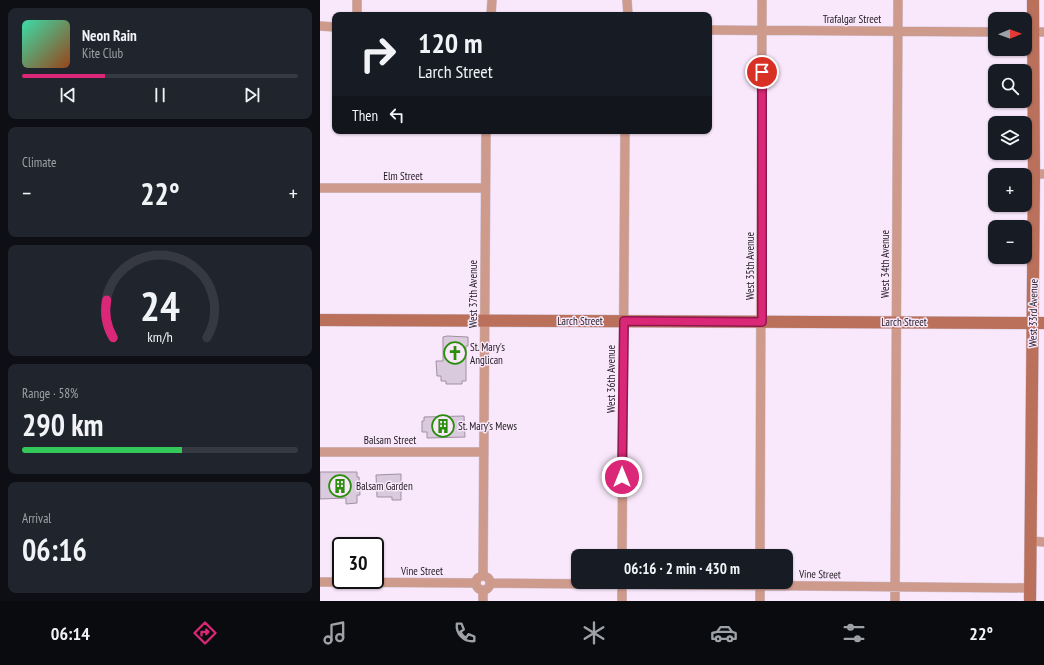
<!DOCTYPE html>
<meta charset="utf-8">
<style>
:root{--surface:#171b24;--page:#20242c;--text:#f1f3f6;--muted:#9ea1a6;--line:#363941;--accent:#db2777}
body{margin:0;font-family:"PT Sans Narrow",sans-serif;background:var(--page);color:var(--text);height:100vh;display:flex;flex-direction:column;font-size:15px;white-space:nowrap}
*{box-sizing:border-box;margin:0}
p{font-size:13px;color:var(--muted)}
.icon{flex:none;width:22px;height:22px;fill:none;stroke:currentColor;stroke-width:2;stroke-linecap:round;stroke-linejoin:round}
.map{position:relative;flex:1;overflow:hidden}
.sheet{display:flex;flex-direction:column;gap:8px;padding:8px;background:#0d0f14;width:320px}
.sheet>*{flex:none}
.banner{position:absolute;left:12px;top:12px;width:380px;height:122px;border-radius:8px;box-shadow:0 1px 3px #0004;background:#171b24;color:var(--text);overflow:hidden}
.needle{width:26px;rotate:89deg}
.controls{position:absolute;left:668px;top:12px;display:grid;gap:8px}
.controls a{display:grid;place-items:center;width:44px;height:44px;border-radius:8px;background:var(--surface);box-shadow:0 1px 3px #0004;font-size:20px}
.speed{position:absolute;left:12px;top:537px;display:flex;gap:8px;font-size:20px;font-weight:700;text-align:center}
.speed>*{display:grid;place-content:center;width:52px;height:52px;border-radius:50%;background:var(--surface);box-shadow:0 1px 3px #0004;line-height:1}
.speed .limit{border:2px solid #111;border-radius:6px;background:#fff;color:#111}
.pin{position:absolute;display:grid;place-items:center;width:34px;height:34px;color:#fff;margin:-17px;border:2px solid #fff;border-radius:50%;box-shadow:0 1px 4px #0007}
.me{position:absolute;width:44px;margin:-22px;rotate:0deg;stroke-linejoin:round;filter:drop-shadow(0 0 3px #0008)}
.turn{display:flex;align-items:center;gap:14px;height:84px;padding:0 20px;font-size:18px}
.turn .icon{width:52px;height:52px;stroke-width:2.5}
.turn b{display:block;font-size:28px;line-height:34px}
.then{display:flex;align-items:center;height:38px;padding:0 20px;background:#0003;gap:8px;font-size:15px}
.big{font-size:30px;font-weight:800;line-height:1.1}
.sheet .tile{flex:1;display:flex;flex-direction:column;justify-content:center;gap:6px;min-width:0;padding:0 14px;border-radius:8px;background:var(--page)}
.sheet .dial{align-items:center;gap:0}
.dial svg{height:104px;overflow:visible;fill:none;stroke:var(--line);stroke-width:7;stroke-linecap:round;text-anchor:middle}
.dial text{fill:var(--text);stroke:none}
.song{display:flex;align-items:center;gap:12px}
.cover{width:48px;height:48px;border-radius:6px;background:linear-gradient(135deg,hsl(160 70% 55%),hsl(20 70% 35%))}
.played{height:4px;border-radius:2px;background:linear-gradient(90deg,var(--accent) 30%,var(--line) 30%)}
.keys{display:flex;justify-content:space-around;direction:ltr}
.heat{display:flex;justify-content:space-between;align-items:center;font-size:22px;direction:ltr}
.charge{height:6px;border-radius:3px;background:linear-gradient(90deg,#34c759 58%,var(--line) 0)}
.trip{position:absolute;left:251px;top:549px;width:222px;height:40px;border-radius:8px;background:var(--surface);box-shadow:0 1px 3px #0004;font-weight:800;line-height:40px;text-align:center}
.tabs{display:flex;height:64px;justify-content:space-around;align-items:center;background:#090b0e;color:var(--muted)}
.tabs .icon{width:28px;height:28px}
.tabs .on{color:var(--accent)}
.tabs b{font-size:18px;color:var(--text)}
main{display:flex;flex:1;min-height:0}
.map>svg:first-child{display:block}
.building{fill:#dacadd;stroke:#a090a2}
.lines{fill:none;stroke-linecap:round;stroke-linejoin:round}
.street-casing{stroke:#d2c3d4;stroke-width:10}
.secondary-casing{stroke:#d2c3d4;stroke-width:13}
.street{stroke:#ce9a8b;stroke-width:9}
.secondary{stroke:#ba705b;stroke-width:12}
.route-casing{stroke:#8e194d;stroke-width:10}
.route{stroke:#db2777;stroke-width:7}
.labels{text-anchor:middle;stroke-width:3;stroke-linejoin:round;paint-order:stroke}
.street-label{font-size:11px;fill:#1f1920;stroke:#f9e8fb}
.poi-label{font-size:11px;fill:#1f1920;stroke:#f9e8fb;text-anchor:start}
</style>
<main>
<section class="sheet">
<div class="tile">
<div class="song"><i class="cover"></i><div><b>Neon Rain</b><p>Kite Club</p></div></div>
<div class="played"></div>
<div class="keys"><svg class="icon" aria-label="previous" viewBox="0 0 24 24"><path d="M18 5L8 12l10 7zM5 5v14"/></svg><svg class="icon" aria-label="pause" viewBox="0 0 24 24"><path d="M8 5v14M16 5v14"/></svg><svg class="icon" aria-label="next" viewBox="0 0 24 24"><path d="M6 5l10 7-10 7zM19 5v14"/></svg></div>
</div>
<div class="tile"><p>Climate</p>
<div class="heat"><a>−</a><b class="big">22°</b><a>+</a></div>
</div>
<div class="tile dial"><svg viewBox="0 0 100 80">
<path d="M14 69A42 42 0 1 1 86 69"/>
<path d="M14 69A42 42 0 0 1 9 40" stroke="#db2777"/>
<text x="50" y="56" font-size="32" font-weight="700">24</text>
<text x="50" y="72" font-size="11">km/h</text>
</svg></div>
<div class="tile"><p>Range · 58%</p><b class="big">290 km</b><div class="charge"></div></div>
<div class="tile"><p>Arrival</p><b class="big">06:16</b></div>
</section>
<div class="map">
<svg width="724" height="601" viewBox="0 0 724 601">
<rect width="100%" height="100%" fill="#f9e8fb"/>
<path class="building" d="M 127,336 L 148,337 L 148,346 L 146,346 L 146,381 L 142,381 L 142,384 L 126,384 L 126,381 L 121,381 L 121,376 L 117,376 L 116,361 L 123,361 L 123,337 Z
M 144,416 L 145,437 L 107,438 L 107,432 L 102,432 L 102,421 L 104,421 L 104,417 Z
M 0,472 L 37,472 L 37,477 L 39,477 L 40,495 L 37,495 L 37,503 L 26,504 L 26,498 L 0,499 Z
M 81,474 L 81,500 L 72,500 L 72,497 L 57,497 L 56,475 Z"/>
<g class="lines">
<g class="street-casing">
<path id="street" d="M 37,0 L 37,15
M 307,0 L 308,15
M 171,15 L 172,0
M 0,26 L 15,27
M 389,30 L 675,32
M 705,32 L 724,32
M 714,174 L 724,174
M 0,188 L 165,188
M 0,452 L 164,452
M 710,541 L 724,542
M 302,556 L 305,131
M 440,556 L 442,0
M 163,576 L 166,131
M156 583a7 7 0 1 1 14 0a7 7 0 1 1-14 0Z
M 0,582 L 156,583
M 302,582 L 302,601
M 170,583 L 710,588
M 163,601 L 163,590
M 440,601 L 440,582
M 575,601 L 578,0"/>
</g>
<g class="secondary-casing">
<path id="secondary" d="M 0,320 L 724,323
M 710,601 L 714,174 L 713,0"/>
</g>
<use href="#street" class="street"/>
<use href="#secondary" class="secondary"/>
</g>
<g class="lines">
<g class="route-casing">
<path id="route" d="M 302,477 L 304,321 L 442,322 L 442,72"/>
</g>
<use href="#route" class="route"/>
</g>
<defs>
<g id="church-ring" transform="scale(1.15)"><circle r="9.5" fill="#f9e8fb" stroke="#2a8e0b" stroke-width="1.5"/><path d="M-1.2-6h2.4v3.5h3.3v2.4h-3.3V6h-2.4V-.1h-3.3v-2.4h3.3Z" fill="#2a8e0b"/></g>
<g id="building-ring" transform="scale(1.15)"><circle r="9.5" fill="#f9e8fb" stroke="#2a8e0b" stroke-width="1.5"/><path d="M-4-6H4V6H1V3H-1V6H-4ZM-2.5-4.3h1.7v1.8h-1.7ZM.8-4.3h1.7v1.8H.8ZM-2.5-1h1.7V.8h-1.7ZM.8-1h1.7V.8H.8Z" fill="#2a8e0b"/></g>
</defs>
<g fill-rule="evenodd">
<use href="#church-ring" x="135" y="353"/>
<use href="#building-ring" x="123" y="426"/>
<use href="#building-ring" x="20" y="486"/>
</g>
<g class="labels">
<g class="street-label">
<text x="532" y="23">Trafalgar Street</text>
<text x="83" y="180">Elm Street</text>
<text transform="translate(565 264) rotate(-90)" y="4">West 34th Avenue</text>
<text transform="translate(430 266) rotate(-90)" y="4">West 35th Avenue</text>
<text transform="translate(153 294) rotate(-90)" y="4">West 37th Avenue</text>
<text transform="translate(713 313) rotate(-89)" y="4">West 33rd Avenue</text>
<text x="260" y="325">Larch Street</text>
<text x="584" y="326">Larch Street</text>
<text transform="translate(291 379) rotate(-90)" y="4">West 36th Avenue</text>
<text x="70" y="444">Balsam Street</text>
<text x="102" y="575">Vine Street</text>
<text transform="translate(500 574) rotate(1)" y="4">Vine Street</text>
</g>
<g class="poi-label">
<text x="150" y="351">St. Mary's<tspan x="150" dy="13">Anglican</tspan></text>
<text x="138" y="430">St. Mary's Mews</text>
<text x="36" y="490">Balsam Garden</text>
</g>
</g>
</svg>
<div class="controls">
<a><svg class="needle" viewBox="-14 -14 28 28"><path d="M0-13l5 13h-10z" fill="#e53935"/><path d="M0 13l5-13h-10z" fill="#9ea1a6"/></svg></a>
<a><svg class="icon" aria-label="search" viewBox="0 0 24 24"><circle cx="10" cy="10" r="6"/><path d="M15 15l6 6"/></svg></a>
<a><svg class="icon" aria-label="layers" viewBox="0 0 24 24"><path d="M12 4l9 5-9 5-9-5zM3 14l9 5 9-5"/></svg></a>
<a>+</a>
<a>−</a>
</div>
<div class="speed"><div class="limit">30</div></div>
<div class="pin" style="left:442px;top:72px;background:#d93025"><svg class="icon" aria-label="arrive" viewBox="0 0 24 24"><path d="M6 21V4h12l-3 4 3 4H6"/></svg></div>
<svg class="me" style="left:302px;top:477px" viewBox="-20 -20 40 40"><circle r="17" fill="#db2777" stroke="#fff" stroke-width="3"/><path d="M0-11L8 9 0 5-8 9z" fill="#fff"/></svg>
<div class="trip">06:16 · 2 min · 430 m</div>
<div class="banner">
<div class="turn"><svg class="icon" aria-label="right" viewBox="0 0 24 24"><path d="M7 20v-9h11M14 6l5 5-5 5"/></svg><div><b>120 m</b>Larch Street</div></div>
<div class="then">Then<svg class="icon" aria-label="left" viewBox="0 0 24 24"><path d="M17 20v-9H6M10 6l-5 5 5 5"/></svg></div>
</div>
</div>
</main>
<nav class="tabs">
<b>06:14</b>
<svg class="icon on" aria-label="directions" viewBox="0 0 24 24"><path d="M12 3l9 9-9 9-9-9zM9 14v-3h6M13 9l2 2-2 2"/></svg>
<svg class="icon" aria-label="music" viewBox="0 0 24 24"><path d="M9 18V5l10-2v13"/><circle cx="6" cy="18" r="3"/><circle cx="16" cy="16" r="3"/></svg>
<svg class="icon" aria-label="phone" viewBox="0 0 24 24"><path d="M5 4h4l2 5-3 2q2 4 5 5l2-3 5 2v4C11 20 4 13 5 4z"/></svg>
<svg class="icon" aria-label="climate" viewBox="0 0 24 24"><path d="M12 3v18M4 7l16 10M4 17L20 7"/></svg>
<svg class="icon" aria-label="car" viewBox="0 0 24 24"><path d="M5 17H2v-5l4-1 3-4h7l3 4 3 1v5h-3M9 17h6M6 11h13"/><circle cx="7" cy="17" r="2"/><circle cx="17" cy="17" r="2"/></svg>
<svg class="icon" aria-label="filters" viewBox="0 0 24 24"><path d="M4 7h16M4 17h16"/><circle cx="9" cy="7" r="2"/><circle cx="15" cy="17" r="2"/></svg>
<b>22°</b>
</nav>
